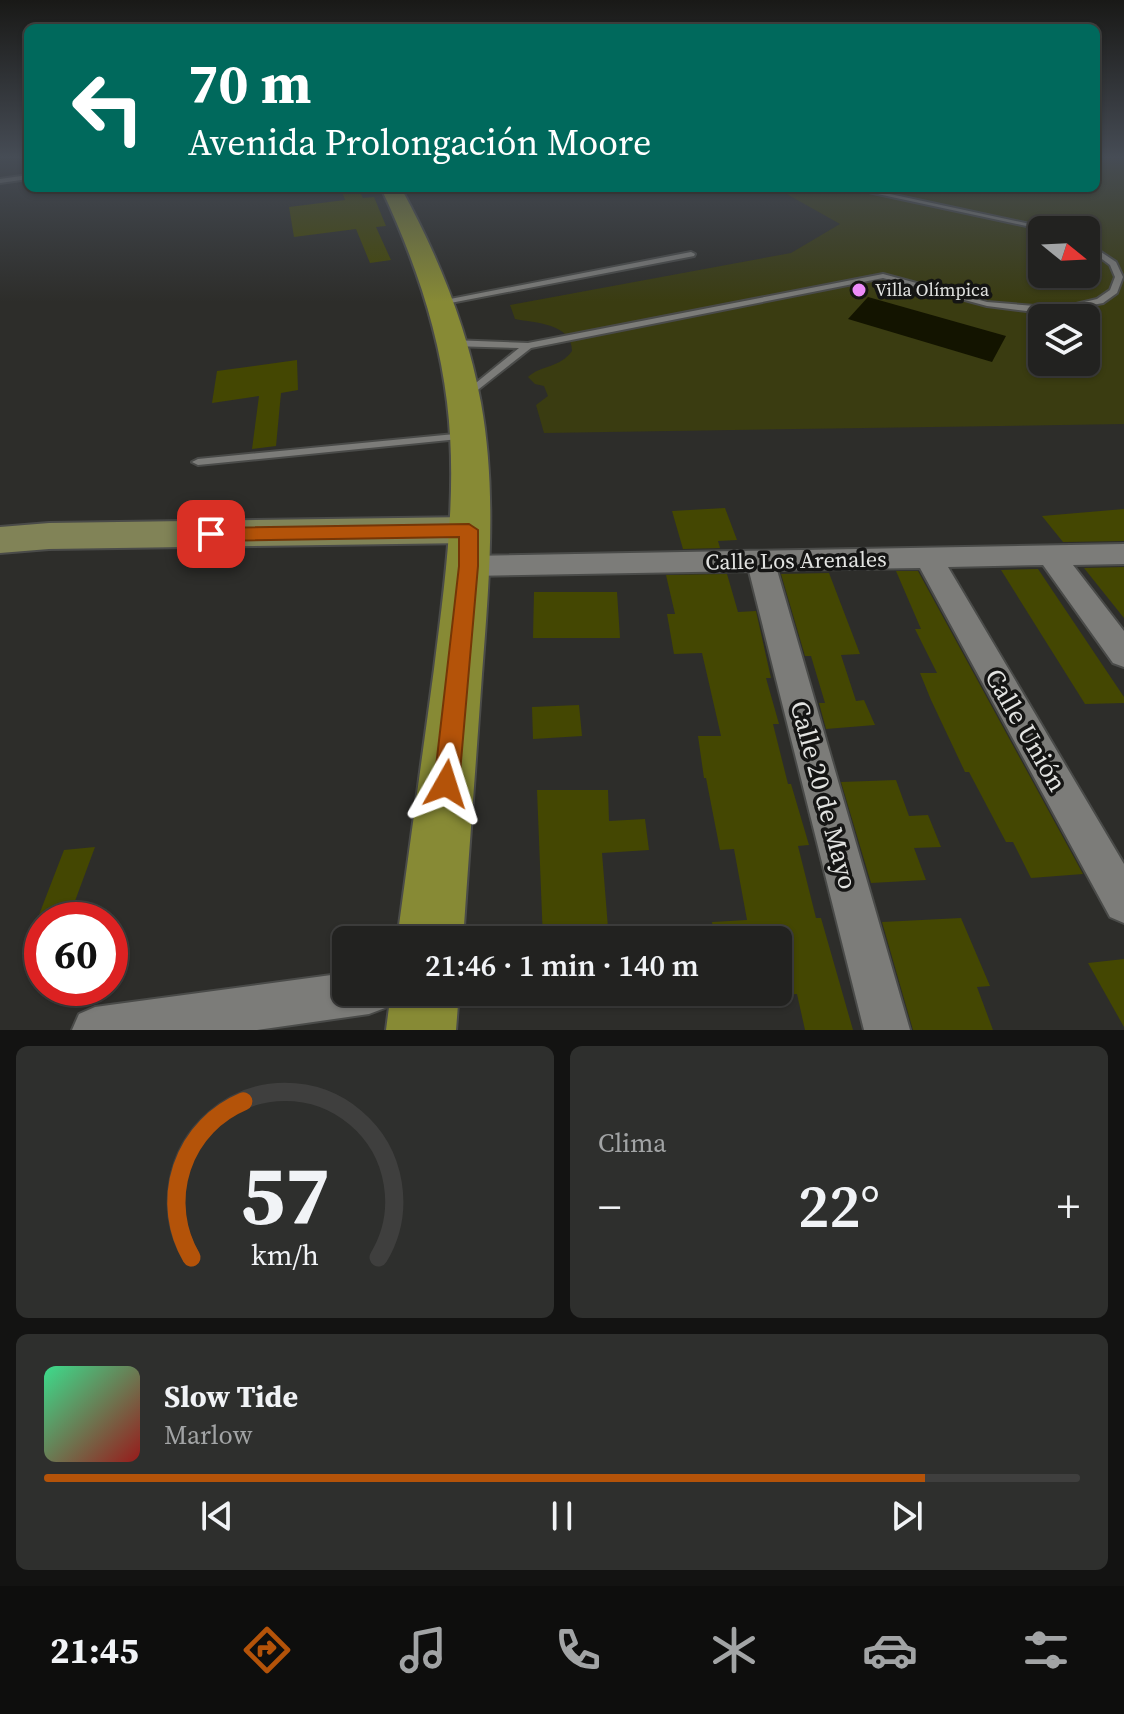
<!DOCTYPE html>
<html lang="es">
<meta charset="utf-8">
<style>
:root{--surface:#222220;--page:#2e2f2d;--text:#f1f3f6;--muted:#a2a4a5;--line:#3f3f3e;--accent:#b45309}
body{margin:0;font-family:"Source Serif 4",serif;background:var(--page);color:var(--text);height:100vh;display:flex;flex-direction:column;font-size:30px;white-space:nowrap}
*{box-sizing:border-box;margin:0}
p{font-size:26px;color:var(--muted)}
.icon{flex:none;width:44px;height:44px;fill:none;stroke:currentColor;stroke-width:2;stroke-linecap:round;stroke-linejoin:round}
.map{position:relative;height:1030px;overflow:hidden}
.panel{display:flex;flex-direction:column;gap:16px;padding:16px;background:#131312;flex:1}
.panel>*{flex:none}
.top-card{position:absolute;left:24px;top:24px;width:1076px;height:168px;border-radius:12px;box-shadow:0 2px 6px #0004,0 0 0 2px var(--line);background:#00695c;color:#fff;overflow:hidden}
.needle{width:52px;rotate:108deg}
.fabs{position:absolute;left:1028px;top:216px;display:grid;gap:16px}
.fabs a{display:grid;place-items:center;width:72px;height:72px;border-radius:12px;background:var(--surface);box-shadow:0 2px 6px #0004,0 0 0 2px var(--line);font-size:40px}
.speed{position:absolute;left:24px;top:902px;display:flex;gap:16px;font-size:40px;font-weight:700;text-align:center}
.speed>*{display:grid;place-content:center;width:104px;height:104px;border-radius:50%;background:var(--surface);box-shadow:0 2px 6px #0004,0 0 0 2px var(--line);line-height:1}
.speed .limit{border:12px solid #d22;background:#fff;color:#111}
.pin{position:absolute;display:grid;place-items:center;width:68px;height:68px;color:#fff;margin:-34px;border-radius:16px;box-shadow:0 4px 12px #0006}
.me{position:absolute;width:88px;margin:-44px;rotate:6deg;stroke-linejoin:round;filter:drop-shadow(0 0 6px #0008)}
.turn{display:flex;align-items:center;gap:28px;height:168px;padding:0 32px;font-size:36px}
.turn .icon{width:104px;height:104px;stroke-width:2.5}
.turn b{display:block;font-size:56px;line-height:68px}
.big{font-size:60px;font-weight:600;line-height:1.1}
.panel .widget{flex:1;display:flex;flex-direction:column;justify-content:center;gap:12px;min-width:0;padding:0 28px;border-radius:12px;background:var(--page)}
.panel .dial{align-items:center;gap:0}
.dial svg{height:208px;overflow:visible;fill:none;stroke:var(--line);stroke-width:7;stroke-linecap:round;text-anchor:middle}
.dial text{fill:var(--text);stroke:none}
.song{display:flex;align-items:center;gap:24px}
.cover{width:96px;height:96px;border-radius:12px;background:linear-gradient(135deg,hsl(150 70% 55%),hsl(0 70% 35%))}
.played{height:8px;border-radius:4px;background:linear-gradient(90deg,var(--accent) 85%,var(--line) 85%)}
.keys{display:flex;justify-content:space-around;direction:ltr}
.heat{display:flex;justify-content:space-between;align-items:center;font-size:44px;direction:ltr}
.panel .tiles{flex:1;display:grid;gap:16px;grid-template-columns:1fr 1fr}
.widget:last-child{grid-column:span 2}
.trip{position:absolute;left:332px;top:926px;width:460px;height:80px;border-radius:12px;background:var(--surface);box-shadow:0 2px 6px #0004,0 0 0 2px var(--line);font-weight:600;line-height:80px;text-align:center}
.tabs{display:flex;height:128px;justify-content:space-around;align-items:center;background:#0e0e0d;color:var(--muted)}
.tabs .icon{width:56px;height:56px}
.tabs .selected{color:var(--accent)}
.tabs b{font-size:36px;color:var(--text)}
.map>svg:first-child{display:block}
.green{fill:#3a3c11;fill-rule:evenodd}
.water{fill:#131400}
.building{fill:#444702}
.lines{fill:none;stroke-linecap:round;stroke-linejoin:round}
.lane-casing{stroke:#4a4b49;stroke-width:4}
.street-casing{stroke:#4a4b49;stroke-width:4}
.secondary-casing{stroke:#4a4b49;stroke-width:4}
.primary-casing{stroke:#4a4b49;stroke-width:4}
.lane{fill:#7c7c79;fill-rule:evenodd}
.street{fill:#7c7c79;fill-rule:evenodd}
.secondary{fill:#818357;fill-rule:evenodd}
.primary{fill:#878a35;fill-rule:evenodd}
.route{fill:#b45309;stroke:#753606;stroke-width:2}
.poi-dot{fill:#ed8cfa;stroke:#151514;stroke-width:3}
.labels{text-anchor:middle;stroke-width:7;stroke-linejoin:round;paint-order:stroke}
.far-poi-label{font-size:18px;fill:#e2e3e1;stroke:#151514;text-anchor:start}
.street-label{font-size:22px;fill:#e2e3e1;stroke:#151514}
.near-street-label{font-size:26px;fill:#e2e3e1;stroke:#151514}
</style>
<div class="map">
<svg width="1124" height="1030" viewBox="0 0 1124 1030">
<rect width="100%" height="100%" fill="#2d2d2a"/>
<path class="green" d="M 1096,158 L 1124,158 L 1124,424 L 544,433 L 536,405 L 548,396 L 544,386 L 535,384 L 528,377 C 541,365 560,368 572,351 C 572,323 535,323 515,319 L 510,305 L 791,253 L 840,224 L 776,188 L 1096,188 ZM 1042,230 L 1086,230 L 1086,274 L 1042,274 ZM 1042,318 L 1086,318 L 1086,362 L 1042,362 Z"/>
<path class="water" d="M 868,297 L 1006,336 L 992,362 L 848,319 Z"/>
<path class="building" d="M 358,188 L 363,198 L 374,197 L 386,226 L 376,227 L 391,260 L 370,263 L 356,229 L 294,237 L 289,207 L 345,200 L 341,189 Z
M 297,360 L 298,390 L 281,393 L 276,446 L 252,449 L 259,396 L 212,403 L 217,371 Z
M 725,508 L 737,540 L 718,541 L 720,548 L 683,549 L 672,511 Z
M 1124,509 L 1124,541 L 1063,542 L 1042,516 Z
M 1124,567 L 1124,618 L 1084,568 Z
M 1038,569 L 1124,697 L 1124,703 L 1085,704 L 1001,570 Z
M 896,571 L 918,571 L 1083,874 L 1031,878 L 1013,842 L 1006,842 L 969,772 L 965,772 L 931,700 L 920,673 L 937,673 L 915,629 L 921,629 Z
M 829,573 L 860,654 L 841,655 L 856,701 L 864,700 L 875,725 L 826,729 L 819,703 L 825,703 L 811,656 L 805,656 L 781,574 Z
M 727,574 L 738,612 L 756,611 L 771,678 L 766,678 L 779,724 L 773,724 L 788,784 L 791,784 L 809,845 L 798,846 L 816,918 L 821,918 L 853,1030 L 805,1030 L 797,994 L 778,995 L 778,940 L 715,940 L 712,922 L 747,920 L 734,849 L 720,850 L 706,778 L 704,778 L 698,736 L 721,736 L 708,679 L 702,653 L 674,654 L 667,614 L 675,614 L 666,575 Z
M 534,592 L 617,592 L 620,638 L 533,638 Z
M 579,705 L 582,736 L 533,739 L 532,707 Z
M 896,780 L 909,816 L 928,815 L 941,847 L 914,848 L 926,880 L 871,883 L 841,782 Z
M 537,790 L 608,790 L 609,821 L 645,819 L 649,850 L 602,853 L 609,940 L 543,940 Z
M 95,847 L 68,920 L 37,920 L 64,850 Z
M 961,918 L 990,986 L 977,987 L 993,1030 L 913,1030 L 882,922 Z
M 1124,959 L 1124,1027 L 1088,963 Z"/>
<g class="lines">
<g class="lane-casing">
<path id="lane" d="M 28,175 L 28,179 L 0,183 L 0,179 Z
M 850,188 L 862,188 L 1058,230 L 1045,230 Z
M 1086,242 L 1116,262 L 1123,277 L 1117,293 L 1103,303 L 1072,309 L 1035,312 L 987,306 L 883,278 L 531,348 L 465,400 L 461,399 L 461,395 L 519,348 L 452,346 L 448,343 L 452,340 L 528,343 L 883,274 L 987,302 L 1035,306 L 1072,305 L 1097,299 L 1110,290 L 1115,277 L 1110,265 L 1086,247 Z
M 691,252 L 695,254 L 694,256 L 440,305 L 436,303 L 440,301 Z
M 465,433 L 469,434 L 470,436 L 469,438 L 198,465 L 192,462 L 198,459 Z"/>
</g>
<g class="street-casing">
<path id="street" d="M 1124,544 L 1124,564 L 1073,565 L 1124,631 L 1124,667 L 1113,663 L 1043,565 L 948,567 L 1124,864 L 1124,923 L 1110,917 L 920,568 L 777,570 L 910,1030 L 864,1030 L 749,571 L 469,576 L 459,573 L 455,566 L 459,559 L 469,556 Z
M 346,973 L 346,992 L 391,992 L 385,1008 L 369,1014 L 257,1030 L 72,1030 L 79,1014 L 95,1007 Z"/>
</g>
<g class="secondary-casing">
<path id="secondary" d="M 469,517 L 482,521 L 487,530 L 482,539 L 469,543 L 49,549 L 0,553 L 0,527 L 49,523 Z"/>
</g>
<g class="primary-casing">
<path id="primary" d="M 381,188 L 401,188 C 438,256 467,326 481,403 C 497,492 489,584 482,674 C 476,763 469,851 463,940 L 397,940 C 409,850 422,759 434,669 C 445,581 458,491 447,402 C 438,327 413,256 381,188 Z
M 391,992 L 459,992 L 456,1030 L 386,1030 Z"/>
</g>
<use href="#lane" class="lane"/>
<use href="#street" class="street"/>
<use href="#secondary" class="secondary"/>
<use href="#primary" class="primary"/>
</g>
<linearGradient id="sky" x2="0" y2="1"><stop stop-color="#191917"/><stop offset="0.52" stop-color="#464c55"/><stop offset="1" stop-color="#464c55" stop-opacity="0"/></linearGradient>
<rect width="1124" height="302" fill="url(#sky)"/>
<path class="route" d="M 469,524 L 478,530 L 478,566 L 459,784 L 455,793 L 446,796 L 437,793 L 434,784 L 459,566 L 459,537 L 211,541 L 202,534 L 211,528 Z"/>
<circle class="poi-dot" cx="859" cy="290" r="8"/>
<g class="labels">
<g class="far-poi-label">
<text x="875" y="296">Villa Olímpica</text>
</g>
<g class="street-label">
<text transform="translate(796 560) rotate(-1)" y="8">Calle Los Arenales</text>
</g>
<g class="near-street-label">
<text transform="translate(1026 730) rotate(60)" y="9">Calle Unión</text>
<text transform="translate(824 795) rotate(75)" y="9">Calle 20 de Mayo</text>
</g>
</g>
</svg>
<div class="fabs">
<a><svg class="needle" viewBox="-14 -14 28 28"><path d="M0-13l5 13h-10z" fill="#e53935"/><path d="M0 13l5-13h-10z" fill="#a2a4a5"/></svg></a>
<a><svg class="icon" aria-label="layers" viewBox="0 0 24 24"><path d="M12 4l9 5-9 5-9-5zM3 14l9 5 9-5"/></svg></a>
</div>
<div class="speed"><div class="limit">60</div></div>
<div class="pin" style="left:211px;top:534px;background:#d93025"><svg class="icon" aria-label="arrive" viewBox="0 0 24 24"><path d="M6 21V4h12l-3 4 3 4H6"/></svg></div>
<svg class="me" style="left:446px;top:784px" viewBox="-20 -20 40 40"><path d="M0-17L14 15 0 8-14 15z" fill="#b45309" stroke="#fff" stroke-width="4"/></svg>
<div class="trip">21:46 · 1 min · 140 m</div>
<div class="top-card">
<div class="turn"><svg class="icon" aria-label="left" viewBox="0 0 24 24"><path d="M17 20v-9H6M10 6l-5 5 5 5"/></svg><div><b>70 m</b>Avenida Prolongación Moore</div></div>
</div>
</div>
<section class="panel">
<div class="tiles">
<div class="widget dial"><svg viewBox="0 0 100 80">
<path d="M14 69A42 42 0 1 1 86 69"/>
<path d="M14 69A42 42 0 0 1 34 9" stroke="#b45309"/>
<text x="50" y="56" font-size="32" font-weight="700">57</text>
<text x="50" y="72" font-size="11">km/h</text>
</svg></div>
<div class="widget"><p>Clima</p>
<div class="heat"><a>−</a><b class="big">22°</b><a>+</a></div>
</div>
<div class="widget">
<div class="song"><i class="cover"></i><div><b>Slow Tide</b><p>Marlow</p></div></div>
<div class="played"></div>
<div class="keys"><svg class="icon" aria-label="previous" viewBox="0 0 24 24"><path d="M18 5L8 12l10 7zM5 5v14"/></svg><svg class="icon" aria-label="pause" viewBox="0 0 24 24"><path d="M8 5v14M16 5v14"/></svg><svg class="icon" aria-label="next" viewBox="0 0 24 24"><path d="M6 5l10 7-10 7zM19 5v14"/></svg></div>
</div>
</div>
</section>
<nav class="tabs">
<b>21:45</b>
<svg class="icon selected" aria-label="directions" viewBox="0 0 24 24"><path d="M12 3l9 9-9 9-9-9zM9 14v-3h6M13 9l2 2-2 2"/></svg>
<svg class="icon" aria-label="music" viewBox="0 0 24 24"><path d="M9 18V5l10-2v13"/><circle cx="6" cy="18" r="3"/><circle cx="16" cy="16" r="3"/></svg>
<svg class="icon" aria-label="phone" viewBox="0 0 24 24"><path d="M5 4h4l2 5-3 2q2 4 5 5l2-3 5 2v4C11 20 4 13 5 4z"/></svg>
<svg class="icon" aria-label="climate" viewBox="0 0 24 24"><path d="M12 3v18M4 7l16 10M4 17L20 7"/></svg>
<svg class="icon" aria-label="car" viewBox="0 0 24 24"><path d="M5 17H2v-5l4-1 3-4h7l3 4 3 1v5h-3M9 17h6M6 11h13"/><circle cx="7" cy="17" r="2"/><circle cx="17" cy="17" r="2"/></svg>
<svg class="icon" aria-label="filters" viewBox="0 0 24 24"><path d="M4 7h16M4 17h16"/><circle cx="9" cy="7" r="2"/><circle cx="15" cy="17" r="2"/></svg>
</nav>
